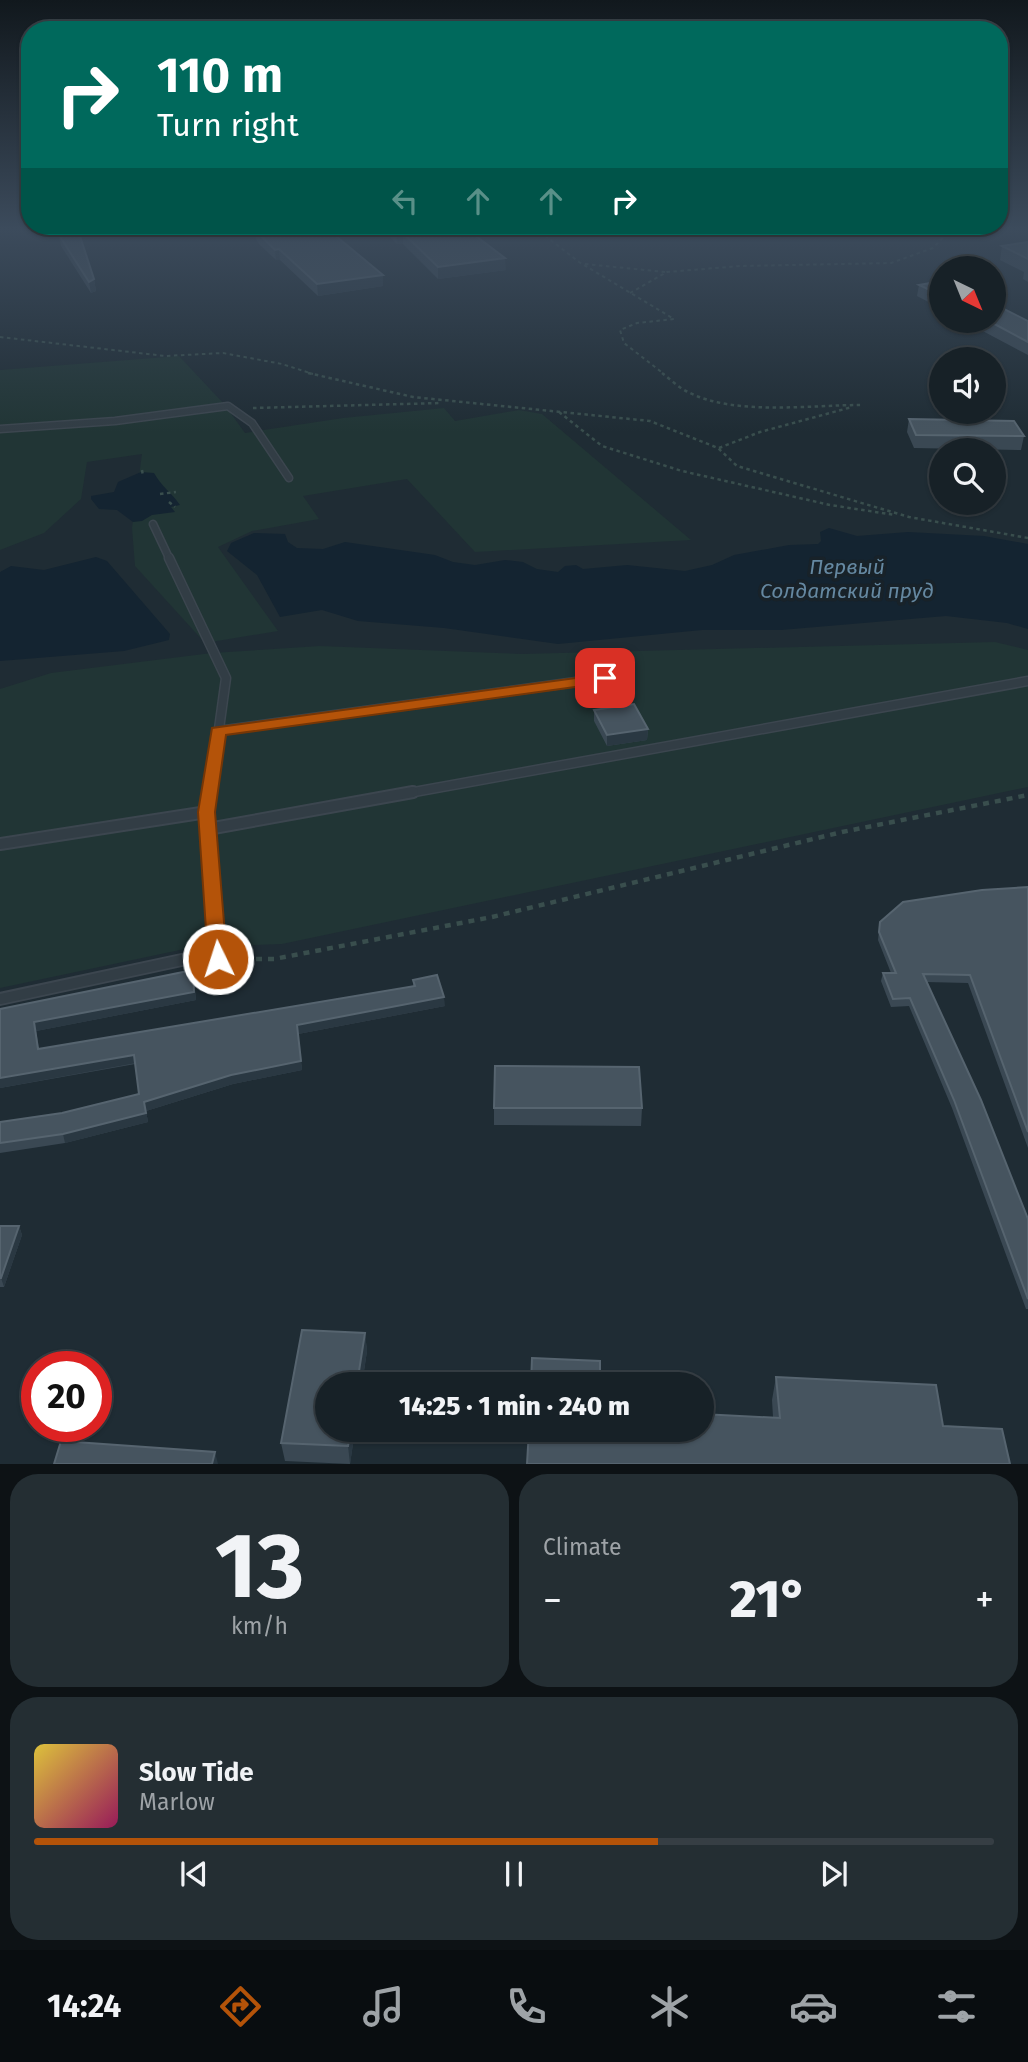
<!DOCTYPE html>
<meta charset="utf-8">
<style>
:root{--surface:#172127;--page:#242e33;--text:#f1f3f6;--muted:#9ea3a7;--line:#363e44;--accent:#b45309}
body{margin:0;font-family:"Fira Sans",sans-serif;background:var(--page);color:var(--text);height:100vh;display:flex;flex-direction:column;font-size:26px;white-space:nowrap}
*{box-sizing:border-box;margin:0}
p{font-size:23px;color:var(--muted)}
.icon{flex:none;width:38px;height:38px;fill:none;stroke:currentColor;stroke-width:2;stroke-linecap:round;stroke-linejoin:round}
.map{position:relative;height:1464px;overflow:hidden}
.side{display:flex;flex-direction:column;gap:10px;padding:10px;background:#0d1215;flex:1}
.side>*{flex:none}
.banner{position:absolute;left:21px;top:21px;width:987px;height:214px;border-radius:28px;box-shadow:0 2px 5px #0004,0 0 0 2px var(--line);background:#00695c;color:#fff;overflow:hidden}
.needle{width:46px;rotate:137deg}
.tools{position:absolute;left:929px;top:256px;display:grid;gap:14px}
.tools a{display:grid;place-items:center;width:77px;height:77px;border-radius:50%;background:var(--surface);box-shadow:0 2px 5px #0004,0 0 0 2px var(--line);font-size:35px}
.speed{position:absolute;left:21px;top:1351px;display:flex;gap:14px;font-size:35px;font-weight:700;text-align:center}
.speed>*{display:grid;place-content:center;width:91px;height:91px;border-radius:50%;background:var(--surface);box-shadow:0 2px 5px #0004,0 0 0 2px var(--line);line-height:1}
.speed .limit{border:10px solid #d22;background:#fff;color:#111}
.pin{position:absolute;display:grid;place-items:center;width:60px;height:60px;color:#fff;margin:-30px;border-radius:14px;box-shadow:0 4px 10px #0006}
.me{position:absolute;width:77px;margin:-38px;rotate:356deg;stroke-linejoin:round;filter:drop-shadow(0 0 5px #0008)}
.turn{display:flex;align-items:center;gap:24px;height:147px;padding:0 21px;font-size:32px}
.turn .icon{width:91px;height:91px;stroke-width:2.5}
.turn b{display:block;font-size:49px;line-height:60px}
.lanes{display:flex;align-items:center;height:66px;padding:0 21px;background:#0003;justify-content:center;gap:35px;direction:ltr}
.lanes .off{opacity:.35}
.big{font-size:52px;font-weight:800;line-height:1.1}
.side .widget{flex:1;display:flex;flex-direction:column;justify-content:center;gap:10px;min-width:0;padding:0 24px;border-radius:28px;background:var(--page)}
.side .dial{align-items:center;gap:0}
.dial b{font-size:91px;line-height:1}
.song{display:flex;align-items:center;gap:21px}
.cover{width:84px;height:84px;border-radius:10px;background:linear-gradient(135deg,hsl(50 70% 55%),hsl(330 70% 35%))}
.played{height:7px;border-radius:4px;background:linear-gradient(90deg,var(--accent) 65%,var(--line) 65%)}
.keys{display:flex;justify-content:space-around;direction:ltr}
.heat{display:flex;justify-content:space-between;align-items:center;font-size:38px;direction:ltr}
.side .tiles{flex:1;display:grid;gap:10px;grid-template-columns:1fr 1fr}
.widget:last-child{grid-column:span 2}
.trip{position:absolute;left:315px;top:1372px;width:399px;height:70px;border-radius:35px;background:var(--surface);box-shadow:0 2px 5px #0004,0 0 0 2px var(--line);font-weight:800;line-height:70px;text-align:center}
.tabs{display:flex;height:112px;justify-content:space-around;align-items:center;background:#090d10;color:var(--muted)}
.tabs .icon{width:49px;height:49px}
.tabs .current{color:var(--accent)}
.tabs b{font-size:32px;color:var(--text)}
.map>svg:first-child{display:block}
.green{fill:#213535}
.water{fill:#142431}
.lines{fill:none;stroke-linecap:round;stroke-linejoin:round}
.lane-far2-casing{stroke:#3c464f;stroke-width:9}
.lane-far1-casing{stroke:#3c464f;stroke-width:11}
.lane-casing{stroke:#3c464f;stroke-width:14}
.path-far2{stroke:#394e4d;stroke-width:2;stroke-dasharray:3.5 3.5;stroke-linecap:butt}
.path-far1{stroke:#394e4d;stroke-width:2.5;stroke-dasharray:3.5 3.5;stroke-linecap:butt}
.path{stroke:#394e4d;stroke-width:4.5;stroke-dasharray:6 6;stroke-linecap:butt}
.lane-far2{stroke:#323d45;stroke-width:6}
.lane-far1{stroke:#323d45;stroke-width:8}
.lane{stroke:#323d45;stroke-width:10}
.wall{fill:#3a4853}
.shaded-wall{fill:#2a3842}
.building{fill:#46545f;stroke:#56646f;stroke-width:2}
.route{fill:#b45309;stroke:#753606;stroke-width:2}
.labels{text-anchor:middle;stroke-width:7;stroke-linejoin:round;paint-order:stroke}
.water-label{font-size:21px;font-style:italic;fill:#6588a1;stroke:#182229}
</style>
<div class="map">
<svg width="1028" height="1464" viewBox="0 0 1028 1464">
<rect width="100%" height="100%" fill="#1f2c34"/>
<path class="green" d="M 179,356 L 224,404 L 245,433 L 343,418 L 444,408 L 455,421 L 519,410 L 542,414 L 691,540 L 475,552 L 407,479 L 303,496 L 319,519 L 252,531 L 218,547 L 278,631 L 205,643 L 135,566 L 132,528 L 142,454 L 87,462 L 81,499 L 44,533 L 0,550 L 0,370 Z
M 995,642 L 1028,650 L 1028,787 L 282,944 L 194,947 L 0,988 L 0,689 L 51,673 L 212,653 L 320,646 L 522,654 Z"/>
<path class="water" d="M 141,472 L 154,473 C 161,486 172,493 180,505 L 171,507 L 175,512 L 152,515 L 142,521 L 133,522 L 117,510 L 99,509 L 91,499 L 91,496 L 114,492 L 118,482 Z
M 829,528 L 857,536 L 908,532 L 984,536 L 1028,544 L 1028,629 L 1007,623 L 946,616 L 781,630 L 702,630 L 558,644 L 444,628 L 358,621 L 322,610 L 280,617 L 257,575 L 227,551 L 231,543 L 254,533 L 285,534 L 288,542 L 297,548 L 323,549 L 345,542 L 435,555 L 453,562 L 475,565 L 505,560 L 523,562 L 537,569 L 558,572 L 565,566 L 576,565 L 583,569 L 627,565 L 685,571 L 712,565 L 734,555 L 789,545 L 818,544 L 821,541 L 820,532 Z
M 96,557 L 107,561 L 170,634 L 169,640 L 124,651 L 0,661 L 0,572 L 11,566 L 44,570 Z"/>
<g class="lines">
<g class="lane-far2-casing">
<path id="lane-far2" d="M 0,429 L 115,421 L 228,406 L 252,423 L 289,478
M 153,524 L 170,560"/>
</g>
<g class="lane-far1-casing">
<path id="lane-far1" d="M 169,558 L 226,678 L 210,794
M 218,731 L 605,678
M 403,794 L 1028,681"/>
</g>
<g class="lane-casing">
<path id="lane" d="M 210,792 L 207,812 L 218,959
M 208,829 L 413,792
M 0,844 L 207,812
M 0,999 L 191,958"/>
</g>
<path class="path-far2" d="M 534,227 L 579,262 L 674,319 L 637,323 L 620,330 L 624,343 L 664,374
M 585,264 L 665,272
M 630,293 L 667,272 L 740,266 L 891,263 L 933,248 L 953,227
M 0,337 L 165,356 L 223,353 L 282,364 L 313,374"/>
<path class="path-far1" d="M 308,373 L 413,397 L 650,421 L 718,448 L 737,466 L 909,517 L 1028,538
M 662,373 C 670,379 679,388 688,392 C 734,416 810,405 861,405
M 253,408 L 441,403
M 559,412 L 602,446 L 682,471 L 830,505 L 895,515
M 719,448 L 760,432 L 852,407
M 142,470 L 143,476
M 160,494 L 176,492
M 169,502 L 175,507"/>
<path class="path" d="M 232,959 L 274,959 L 492,917 L 842,832 L 1028,795"/>
<use href="#lane-far2" class="lane-far2"/>
<use href="#lane-far1" class="lane-far1"/>
<use href="#lane" class="lane"/>
</g>
<path class="wall" d="M 254,227 L 326,228 L 383,286 L 318,296 L 280,260 L 276,260 L 259,244 L 256,239 Z
M 380,227 L 464,227 L 506,270 L 438,279 L 403,244 L 397,244 Z
M 59,235 L 94,279 L 96,291 L 91,293 L 61,246 Z
M 1028,242 L 1028,282 L 1023,279 L 1024,272 L 1000,260 L 1002,246 Z
M 942,281 L 942,309 L 917,296 L 919,285 Z
M 962,320 L 1028,321 L 1028,355 Z
M 909,419 L 1024,436 L 1021,450 L 914,448 L 907,432 Z
M 594,710 L 648,729 L 647,740 L 607,746 L 594,721 Z
M 1028,887 L 1028,1148 L 968,983 L 926,982 L 1028,1219 L 1028,1309 L 1026,1309 L 952,1108 L 909,1006 L 891,1007 L 881,981 L 883,973 L 891,973 L 878,940 L 880,922 Z
M 193,970 L 196,1000 L 36,1031 L 39,1049 L 413,986 L 413,980 L 445,1006 L 298,1034 L 302,1070 L 233,1084 L 146,1111 L 148,1122 L 65,1143 L 0,1153 L 0,1122 L 62,1113 L 139,1094 L 135,1064 L 0,1088 L 0,1009 Z
M 494,1108 L 642,1108 L 641,1126 L 494,1125 Z
M 0,1226 L 19,1226 L 22,1235 L 4,1287 L 0,1287 Z
M 365,1333 L 367,1351 L 362,1384 L 327,1384 L 355,1430 L 350,1464 L 285,1461 L 281,1443 Z
M 776,1377 L 943,1426 L 773,1417 L 772,1400 Z"/>
<path class="shaded-wall" d="M 403,233 L 403,244 L 397,244 L 396,234 Z
M 279,249 L 280,260 L 276,260 L 275,250 Z
M 505,258 L 506,270 L 438,279 L 438,267 Z
M 383,275 L 383,286 L 318,296 L 317,284 Z
M 94,279 L 96,291 L 91,293 L 89,282 Z
M 648,729 L 647,740 L 607,746 L 607,735 Z
M 193,970 L 196,1000 L 36,1031 L 41,1058 L 34,1022 Z
M 444,997 L 445,1006 L 298,1034 L 297,1025 Z
M 134,1055 L 136,1063 L 0,1088 L 0,1078 Z
M 301,1061 L 302,1070 L 233,1084 L 146,1111 L 148,1122 L 65,1143 L 63,1134 L 144,1102 L 231,1075 Z
M 19,1226 L 22,1235 L 4,1287 L 1,1278 Z
M 365,1333 L 367,1351 L 362,1384 L 357,1384 Z
M 351,1430 L 355,1430 L 350,1464 L 348,1446 Z
M 215,1452 L 218,1464 L 212,1464 Z"/>
<path class="building" d="M 254,227 L 325,227 L 383,275 L 317,284 L 279,249 L 275,250 L 258,233 Z
M 390,227 L 464,227 L 505,258 L 438,267 L 403,233 L 396,234 Z
M 79,233 L 94,279 L 89,282 L 59,235 Z
M 1028,242 L 1028,259 L 1002,246 Z
M 942,281 L 942,296 L 919,285 Z
M 994,304 L 1028,321 L 1028,342 L 987,320 L 994,320 Z
M 909,419 L 1014,421 L 1024,436 L 916,435 Z
M 634,704 L 648,729 L 607,735 L 594,710 Z
M 1028,887 L 1028,1132 L 970,975 L 923,974 L 981,1100 L 1028,1219 L 1028,1299 L 954,1100 L 910,998 L 893,999 L 883,973 L 896,973 L 879,932 L 880,922 L 903,902 L 982,890 Z
M 193,970 L 194,992 L 34,1022 L 38,1049 L 415,986 L 413,980 L 437,975 L 444,997 L 297,1025 L 301,1061 L 231,1075 L 144,1102 L 146,1113 L 63,1134 L 0,1143 L 0,1122 L 62,1113 L 139,1094 L 134,1055 L 0,1078 L 0,1009 Z
M 495,1066 L 639,1067 L 642,1108 L 494,1108 Z
M 0,1226 L 19,1226 L 1,1278 L 0,1278 Z
M 302,1330 L 365,1333 L 357,1384 L 327,1384 L 327,1430 L 351,1430 L 348,1446 L 281,1443 Z
M 532,1358 L 600,1361 L 600,1379 L 657,1381 L 657,1384 L 531,1384 Z
M 776,1377 L 936,1385 L 943,1426 L 1002,1429 L 1010,1464 L 527,1464 L 529,1430 L 702,1430 L 702,1414 L 780,1418 Z
M 61,1441 L 215,1452 L 212,1464 L 54,1464 Z"/>
<linearGradient id="sky" x2="0" y2="1"><stop stop-color="#11181d"/><stop offset="0.53" stop-color="#3c4b5c"/><stop offset="1" stop-color="#3c4b5c" stop-opacity="0"/></linearGradient>
<rect width="1028" height="432" fill="url(#sky)"/>
<path class="route" d="M 605,674 L 611,675 L 613,678 L 611,682 L 226,735 L 215,812 L 227,959 L 225,964 L 211,964 L 208,959 L 198,812 L 212,728 Z"/>
<g class="labels">
<g class="water-label">
<text x="847" y="574">Первый<tspan x="847" dy="24">Солдатский пруд</tspan></text>
</g>
</g>
</svg>
<div class="tools">
<a><svg class="needle" viewBox="-14 -14 28 28"><path d="M0-13l5 13h-10z" fill="#e53935"/><path d="M0 13l5-13h-10z" fill="#9ea3a7"/></svg></a>
<a><svg class="icon" aria-label="sound" viewBox="0 0 24 24"><path d="M4 9h4l5-4v14l-5-4H4zM17 9q2 3 0 6"/></svg></a>
<a><svg class="icon" aria-label="search" viewBox="0 0 24 24"><circle cx="10" cy="10" r="6"/><path d="M15 15l6 6"/></svg></a>
</div>
<div class="speed"><div class="limit">20</div></div>
<div class="pin" style="left:605px;top:678px;background:#d93025"><svg class="icon" aria-label="arrive" viewBox="0 0 24 24"><path d="M6 21V4h12l-3 4 3 4H6"/></svg></div>
<svg class="me" style="left:218px;top:959px" viewBox="-20 -20 40 40"><circle r="17" fill="#b45309" stroke="#fff" stroke-width="3"/><path d="M0-11L8 9 0 5-8 9z" fill="#fff"/></svg>
<div class="trip">14:25 · 1 min · 240 m</div>
<div class="banner">
<div class="turn"><svg class="icon" aria-label="right" viewBox="0 0 24 24"><path d="M7 20v-9h11M14 6l5 5-5 5"/></svg><div><b>110 m</b>Turn right</div></div>
<div class="lanes"><svg class="icon off" aria-label="left" viewBox="0 0 24 24"><path d="M17 20v-9H6M10 6l-5 5 5 5"/></svg><svg class="icon off" aria-label="ahead" viewBox="0 0 24 24"><path d="M12 20V5M6 11l6-6 6 6"/></svg><svg class="icon off" aria-label="ahead" viewBox="0 0 24 24"><path d="M12 20V5M6 11l6-6 6 6"/></svg><svg class="icon" aria-label="right" viewBox="0 0 24 24"><path d="M7 20v-9h11M14 6l5 5-5 5"/></svg></div>
</div>
</div>
<section class="side">
<div class="tiles">
<div class="widget dial"><b>13</b><p>km/h</p></div>
<div class="widget"><p>Climate</p>
<div class="heat"><a>−</a><b class="big">21°</b><a>+</a></div>
</div>
<div class="widget">
<div class="song"><i class="cover"></i><div><b>Slow Tide</b><p>Marlow</p></div></div>
<div class="played"></div>
<div class="keys"><svg class="icon" aria-label="previous" viewBox="0 0 24 24"><path d="M18 5L8 12l10 7zM5 5v14"/></svg><svg class="icon" aria-label="pause" viewBox="0 0 24 24"><path d="M8 5v14M16 5v14"/></svg><svg class="icon" aria-label="next" viewBox="0 0 24 24"><path d="M6 5l10 7-10 7zM19 5v14"/></svg></div>
</div>
</div>
</section>
<nav class="tabs">
<b>14:24</b>
<svg class="icon current" aria-label="directions" viewBox="0 0 24 24"><path d="M12 3l9 9-9 9-9-9zM9 14v-3h6M13 9l2 2-2 2"/></svg>
<svg class="icon" aria-label="music" viewBox="0 0 24 24"><path d="M9 18V5l10-2v13"/><circle cx="6" cy="18" r="3"/><circle cx="16" cy="16" r="3"/></svg>
<svg class="icon" aria-label="phone" viewBox="0 0 24 24"><path d="M5 4h4l2 5-3 2q2 4 5 5l2-3 5 2v4C11 20 4 13 5 4z"/></svg>
<svg class="icon" aria-label="climate" viewBox="0 0 24 24"><path d="M12 3v18M4 7l16 10M4 17L20 7"/></svg>
<svg class="icon" aria-label="car" viewBox="0 0 24 24"><path d="M5 17H2v-5l4-1 3-4h7l3 4 3 1v5h-3M9 17h6M6 11h13"/><circle cx="7" cy="17" r="2"/><circle cx="17" cy="17" r="2"/></svg>
<svg class="icon" aria-label="filters" viewBox="0 0 24 24"><path d="M4 7h16M4 17h16"/><circle cx="9" cy="7" r="2"/><circle cx="15" cy="17" r="2"/></svg>
</nav>
